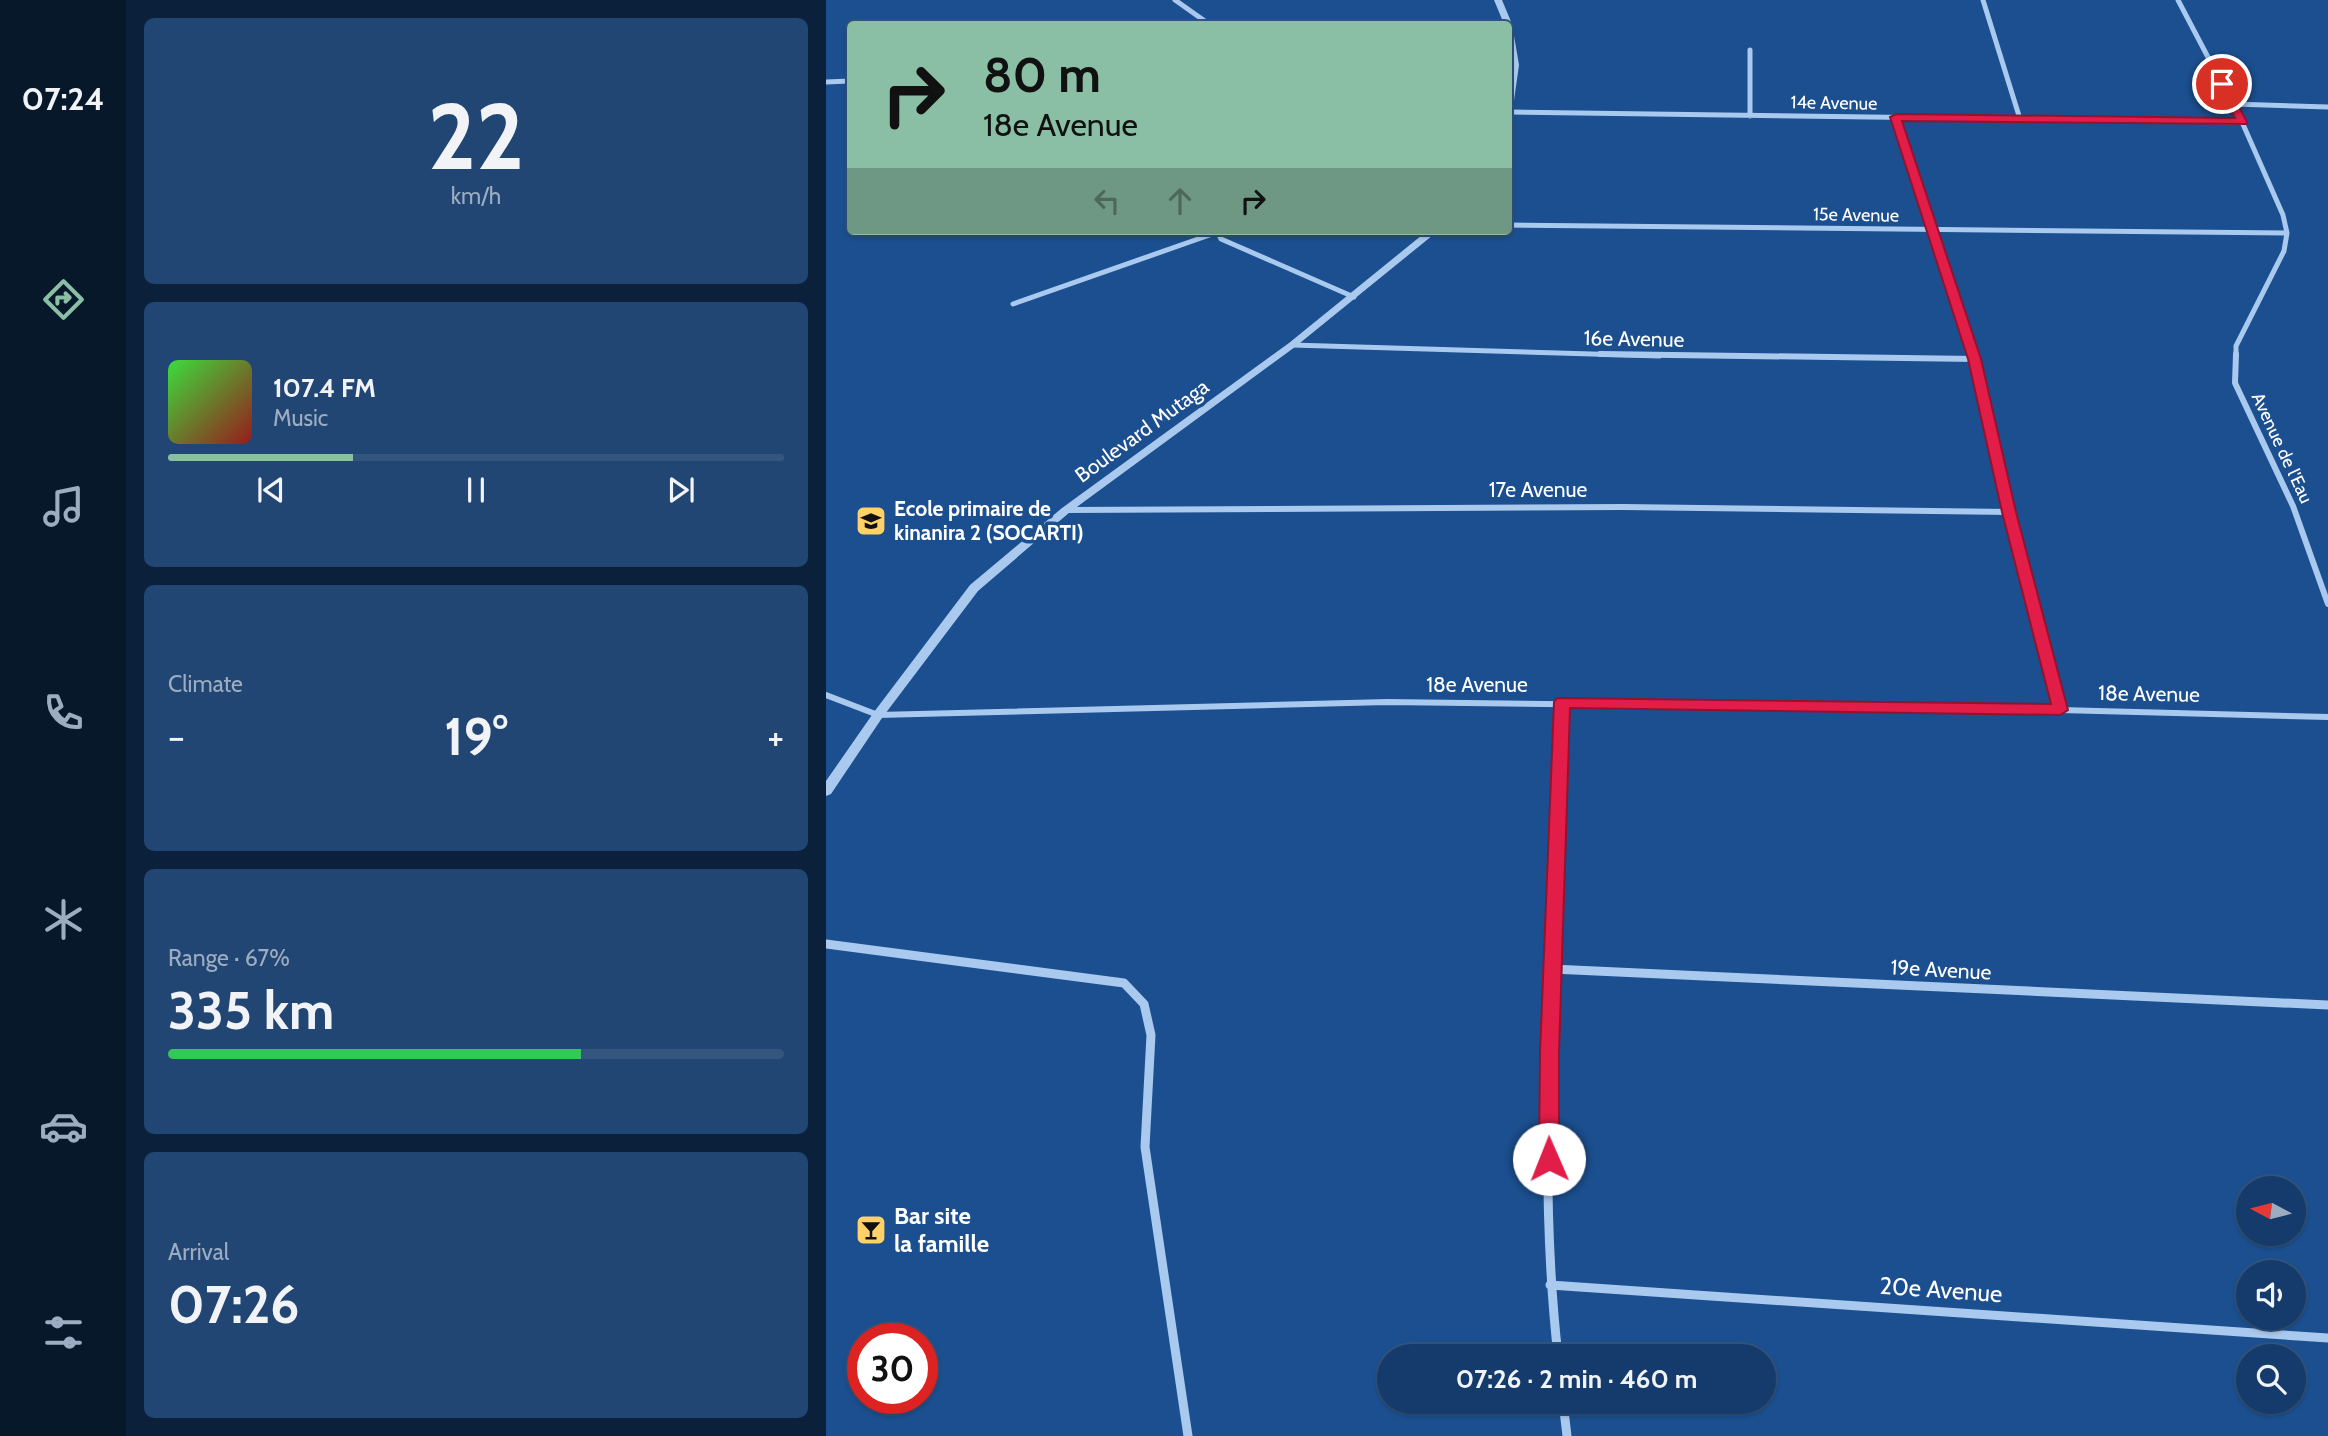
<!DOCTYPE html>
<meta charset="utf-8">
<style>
:root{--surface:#143b6b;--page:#214673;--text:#f1f3f6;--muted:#9dadc1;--line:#33557e;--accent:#8abfa5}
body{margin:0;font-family:Cabin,sans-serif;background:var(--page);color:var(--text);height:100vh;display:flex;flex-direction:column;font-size:26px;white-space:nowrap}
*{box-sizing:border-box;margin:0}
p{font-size:23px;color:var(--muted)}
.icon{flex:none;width:38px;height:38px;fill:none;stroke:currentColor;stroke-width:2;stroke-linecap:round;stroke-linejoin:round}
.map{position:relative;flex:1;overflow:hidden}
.sheet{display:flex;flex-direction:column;gap:18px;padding:18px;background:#0b203b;width:700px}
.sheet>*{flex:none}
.guide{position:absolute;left:21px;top:21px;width:665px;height:214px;border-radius:7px;box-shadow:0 2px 5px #0004,0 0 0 2px var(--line);background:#8abfa5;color:#111;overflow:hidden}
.needle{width:46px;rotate:277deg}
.tools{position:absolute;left:1410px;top:1176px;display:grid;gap:14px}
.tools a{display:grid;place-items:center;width:70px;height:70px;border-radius:50%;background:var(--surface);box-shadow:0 2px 5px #0004,0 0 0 2px var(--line);font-size:35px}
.speed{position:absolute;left:21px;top:1323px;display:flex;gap:14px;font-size:35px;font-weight:700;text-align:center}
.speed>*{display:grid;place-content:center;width:91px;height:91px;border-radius:50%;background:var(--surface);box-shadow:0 2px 5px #0004,0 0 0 2px var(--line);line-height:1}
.speed .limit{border:10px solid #d22;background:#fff;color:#111}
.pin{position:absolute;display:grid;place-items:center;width:60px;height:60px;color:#fff;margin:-30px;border:4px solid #fff;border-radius:50%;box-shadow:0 2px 7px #0007}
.me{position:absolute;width:77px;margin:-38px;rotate:359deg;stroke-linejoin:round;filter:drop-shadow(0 0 5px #0008)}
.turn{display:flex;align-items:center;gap:24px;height:147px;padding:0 21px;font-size:32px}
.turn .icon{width:91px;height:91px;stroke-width:2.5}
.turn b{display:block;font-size:49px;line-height:60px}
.lanes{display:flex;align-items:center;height:66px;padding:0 21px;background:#0003;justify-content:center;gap:35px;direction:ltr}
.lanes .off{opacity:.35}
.big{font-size:52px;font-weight:800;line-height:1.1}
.sheet .card{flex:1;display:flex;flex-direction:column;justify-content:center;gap:10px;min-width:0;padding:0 24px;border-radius:10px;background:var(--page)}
.sheet .dial{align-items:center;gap:0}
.dial b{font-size:91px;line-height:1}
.song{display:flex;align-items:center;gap:21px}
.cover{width:84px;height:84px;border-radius:10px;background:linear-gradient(135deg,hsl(120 70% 55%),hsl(0 70% 35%))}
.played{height:7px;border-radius:4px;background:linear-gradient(90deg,var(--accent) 30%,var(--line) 30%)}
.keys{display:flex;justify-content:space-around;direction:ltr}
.heat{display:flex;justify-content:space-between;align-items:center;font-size:38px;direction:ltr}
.charge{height:10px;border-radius:5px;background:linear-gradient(90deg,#34c759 67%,var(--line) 0)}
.trip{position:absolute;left:551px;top:1344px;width:399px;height:70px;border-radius:35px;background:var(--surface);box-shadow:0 2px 5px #0004,0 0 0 2px var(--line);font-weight:800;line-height:70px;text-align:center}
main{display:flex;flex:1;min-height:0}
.dock{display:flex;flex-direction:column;width:126px;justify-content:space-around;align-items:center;background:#08182b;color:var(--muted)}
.dock .icon{width:49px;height:49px}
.dock .active{color:var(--accent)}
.dock b{font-size:32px;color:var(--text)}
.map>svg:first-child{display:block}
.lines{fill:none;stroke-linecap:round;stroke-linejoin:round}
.minor-far2{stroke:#a9c9ee;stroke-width:5}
.minor-far1{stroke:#a9c9ee;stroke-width:6}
.minor{stroke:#a9c9ee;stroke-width:9}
.tertiary{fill:#a9c9ee;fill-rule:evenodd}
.route{fill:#e11d48;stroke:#92132f;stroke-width:2}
.labels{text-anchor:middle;stroke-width:7;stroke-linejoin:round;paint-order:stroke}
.far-street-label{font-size:18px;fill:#fff;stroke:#1b4f8f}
.street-label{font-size:21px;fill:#fff;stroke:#1b4f8f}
.poi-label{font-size:21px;font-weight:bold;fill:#fff;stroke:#1b4f8f;text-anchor:start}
.near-poi-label{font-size:24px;font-weight:bold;fill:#fff;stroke:#1b4f8f;text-anchor:start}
.near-street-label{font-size:24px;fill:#fff;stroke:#1b4f8f}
</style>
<main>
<nav class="dock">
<b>07:24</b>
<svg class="icon active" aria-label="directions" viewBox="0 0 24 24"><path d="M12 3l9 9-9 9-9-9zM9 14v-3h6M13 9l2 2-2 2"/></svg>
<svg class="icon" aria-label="music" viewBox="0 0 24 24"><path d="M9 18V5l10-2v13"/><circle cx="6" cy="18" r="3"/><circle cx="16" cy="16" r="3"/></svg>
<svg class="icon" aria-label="phone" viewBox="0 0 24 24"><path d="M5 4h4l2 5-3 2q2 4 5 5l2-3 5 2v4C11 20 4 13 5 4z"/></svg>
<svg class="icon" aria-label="climate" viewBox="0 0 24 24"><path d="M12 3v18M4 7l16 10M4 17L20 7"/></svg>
<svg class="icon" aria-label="car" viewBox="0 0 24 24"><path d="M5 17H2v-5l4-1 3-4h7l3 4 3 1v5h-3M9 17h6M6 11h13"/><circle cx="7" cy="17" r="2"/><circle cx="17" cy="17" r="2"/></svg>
<svg class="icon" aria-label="filters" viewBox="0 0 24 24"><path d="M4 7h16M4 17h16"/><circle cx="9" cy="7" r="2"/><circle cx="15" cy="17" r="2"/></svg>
</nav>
<section class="sheet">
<div class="card dial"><b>22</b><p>km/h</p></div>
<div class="card">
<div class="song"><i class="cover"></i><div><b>107.4 FM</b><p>Music</p></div></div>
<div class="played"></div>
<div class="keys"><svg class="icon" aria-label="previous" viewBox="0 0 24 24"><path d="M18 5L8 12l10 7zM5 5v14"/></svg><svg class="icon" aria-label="pause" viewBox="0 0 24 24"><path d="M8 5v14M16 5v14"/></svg><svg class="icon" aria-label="next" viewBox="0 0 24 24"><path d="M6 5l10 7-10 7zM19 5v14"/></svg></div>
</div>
<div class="card"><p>Climate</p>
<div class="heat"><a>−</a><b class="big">19°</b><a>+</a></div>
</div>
<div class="card"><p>Range · 67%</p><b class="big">335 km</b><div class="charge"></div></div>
<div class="card"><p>Arrival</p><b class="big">07:26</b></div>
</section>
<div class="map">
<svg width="1502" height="1436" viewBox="0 0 1502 1436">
<rect width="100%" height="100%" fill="#1b4f8f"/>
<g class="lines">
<path class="minor-far2" d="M 349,0 L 383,24
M 1157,0 L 1194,119
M 1352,0 L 1416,122 L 1457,215 L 1461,233 L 1458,251 L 1410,346 L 1410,356
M 924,50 L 924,116
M 0,82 L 24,81
M 1407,104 L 1502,107
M 684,112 L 1416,122
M 1070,117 L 1148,356
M 682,225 L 1461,233
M 391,231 L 395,239 L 528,297
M 187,304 L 392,232
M 466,345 L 834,356"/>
<path class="minor-far1" d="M 774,354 L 1149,359
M 1147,354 L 1183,512 L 1234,710
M 1410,354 L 1409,383 L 1467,506 L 1502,604
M 240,510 L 797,507 L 1183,512
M 0,695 L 52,715 L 561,702 L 1234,710 L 1502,717
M 732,823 L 736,702"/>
<path class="minor" d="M 732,821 C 726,999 712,1179 732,1356
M 0,944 L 298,983 L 318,1004 L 325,1035 L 319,1147 L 362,1436
M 726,969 L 1502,1005
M 724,1285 L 1502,1338
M 737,1402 L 741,1436"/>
<path class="tertiary" d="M 668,0 L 676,0 L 686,24 L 693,65 L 686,115 L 682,117 L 682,83 L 685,65 L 682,51 L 682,24 L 678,24 Z
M 601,231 L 612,231 L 469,347 L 244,512 L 152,591 L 56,718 L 5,794 L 0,796 L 0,781 L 48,712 L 144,585 L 236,508 L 463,343 Z"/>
</g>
<path class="route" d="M 1392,81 L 1401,84 L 1421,122 L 1420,124 L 1076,121 L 1155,359 L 1190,512 L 1242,710 L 1234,715 L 744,708 L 733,1053 L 733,1159 L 730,1165 L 723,1167 L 716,1165 L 713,1159 L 714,1053 L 728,702 L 731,698 L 1225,704 L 1176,512 L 1142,359 L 1064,117 L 1070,114 L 1409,118 L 1391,84 Z"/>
<defs>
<g id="school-square" transform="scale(1.575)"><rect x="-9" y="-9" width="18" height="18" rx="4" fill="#ffd166" stroke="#1b4f8f"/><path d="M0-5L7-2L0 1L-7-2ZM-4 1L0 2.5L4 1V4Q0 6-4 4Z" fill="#111"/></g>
<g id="bar-square" transform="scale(1.575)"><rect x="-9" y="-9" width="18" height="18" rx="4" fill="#ffd166" stroke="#1b4f8f"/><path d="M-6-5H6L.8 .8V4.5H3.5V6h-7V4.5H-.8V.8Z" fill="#111"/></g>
</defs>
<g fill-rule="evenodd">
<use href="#school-square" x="45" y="521"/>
<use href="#bar-square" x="45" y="1230"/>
</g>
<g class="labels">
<g class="far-street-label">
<text transform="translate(1008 103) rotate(1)" y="6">14e Avenue</text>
<text transform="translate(1030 215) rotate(1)" y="6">15e Avenue</text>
<text transform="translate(1456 448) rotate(65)" y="6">Avenue de l'Eau</text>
</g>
<g class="street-label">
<text transform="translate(808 339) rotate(1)" y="7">16e Avenue</text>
<text transform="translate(316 431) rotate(-36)" y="7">Boulevard Mutaga</text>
<text x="712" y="497">17e Avenue</text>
<text x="651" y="692">18e Avenue</text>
<text transform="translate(1323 694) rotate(1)" y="7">18e Avenue</text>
<text transform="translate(1115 970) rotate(3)" y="7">19e Avenue</text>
</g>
<g class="poi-label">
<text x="68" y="516">Ecole primaire de<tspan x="68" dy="24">kinanira 2 (SOCARTI)</tspan></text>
</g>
<g class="near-poi-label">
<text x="68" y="1224">Bar site<tspan x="68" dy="28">la famille</tspan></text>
</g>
<g class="near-street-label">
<text transform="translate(1115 1290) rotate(4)" y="8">20e Avenue</text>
</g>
</g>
</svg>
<div class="tools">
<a><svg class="needle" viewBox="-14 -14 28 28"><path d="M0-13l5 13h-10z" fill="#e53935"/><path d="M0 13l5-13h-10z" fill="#9dadc1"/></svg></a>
<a><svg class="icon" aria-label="sound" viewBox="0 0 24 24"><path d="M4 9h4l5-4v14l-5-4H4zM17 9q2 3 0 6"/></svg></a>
<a><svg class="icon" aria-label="search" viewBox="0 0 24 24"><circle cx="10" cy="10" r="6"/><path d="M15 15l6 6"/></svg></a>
</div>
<div class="speed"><div class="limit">30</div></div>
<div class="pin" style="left:1396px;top:84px;background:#d93025"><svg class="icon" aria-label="arrive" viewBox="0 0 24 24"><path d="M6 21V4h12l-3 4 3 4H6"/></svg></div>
<svg class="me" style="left:723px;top:1159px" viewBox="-20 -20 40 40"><circle r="19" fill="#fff"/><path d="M0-13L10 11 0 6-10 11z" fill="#e11d48"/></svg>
<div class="trip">07:26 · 2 min · 460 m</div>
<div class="guide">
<div class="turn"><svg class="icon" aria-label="right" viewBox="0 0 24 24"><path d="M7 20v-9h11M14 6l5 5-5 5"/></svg><div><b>80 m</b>18e Avenue</div></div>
<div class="lanes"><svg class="icon off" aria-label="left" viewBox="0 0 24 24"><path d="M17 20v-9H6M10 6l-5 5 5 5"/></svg><svg class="icon off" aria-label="ahead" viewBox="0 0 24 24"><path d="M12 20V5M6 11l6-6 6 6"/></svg><svg class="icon" aria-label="right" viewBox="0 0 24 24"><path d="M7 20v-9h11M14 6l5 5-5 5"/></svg></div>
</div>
</div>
</main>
